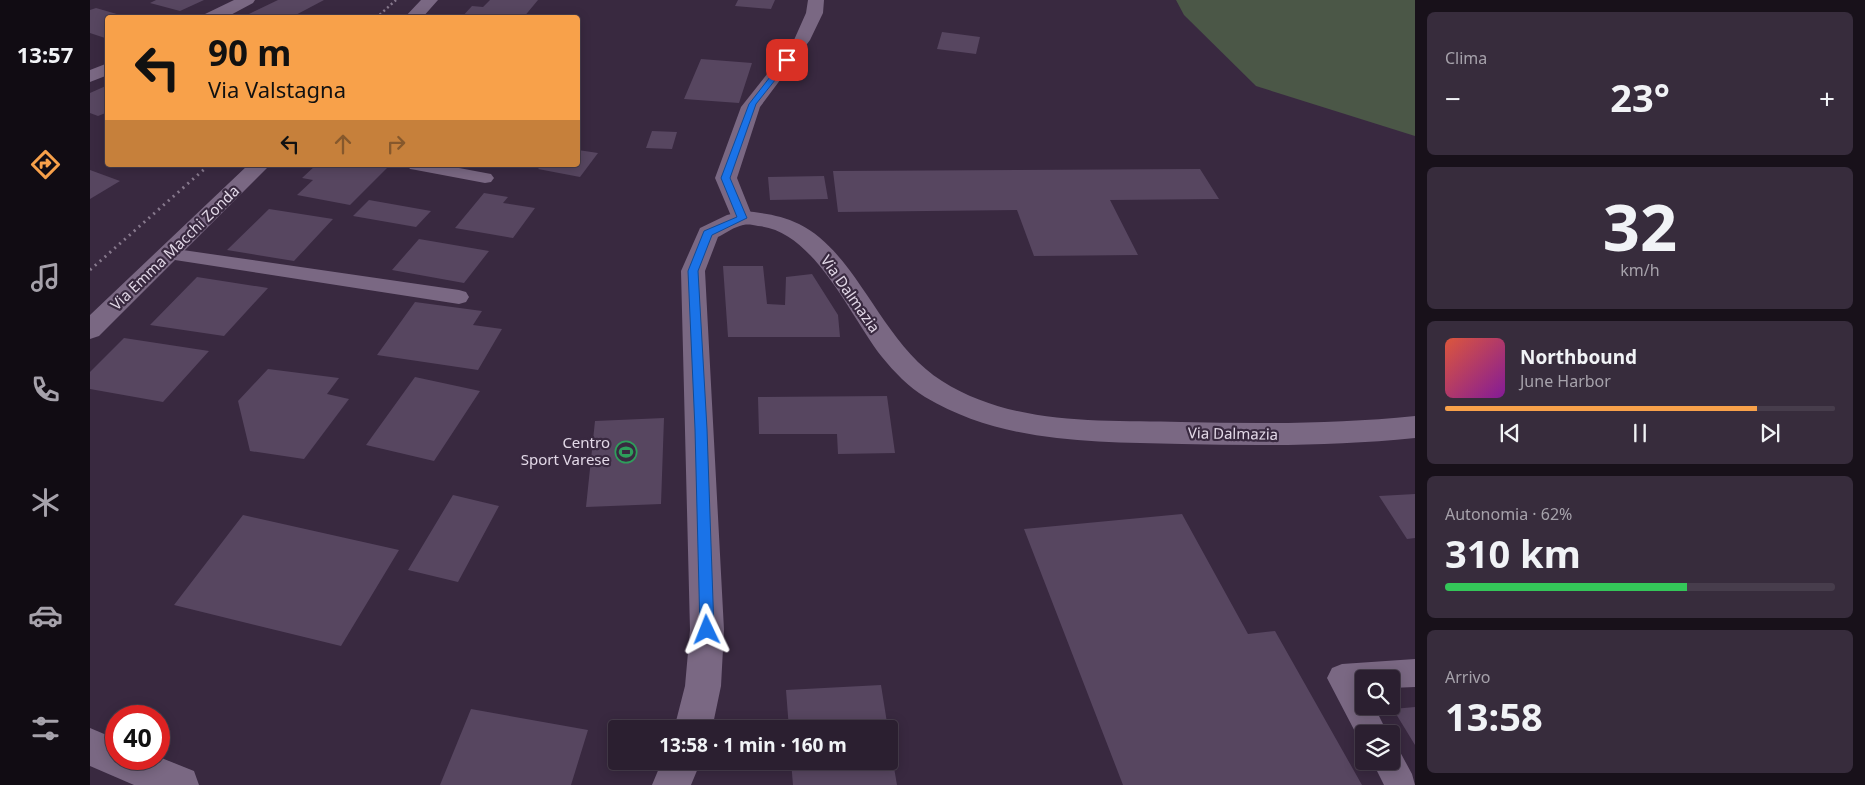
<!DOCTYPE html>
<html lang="it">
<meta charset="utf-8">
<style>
:root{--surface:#2b1f30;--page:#372c3c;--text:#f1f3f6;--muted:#a6a2ab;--line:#473d4c;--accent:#f8a14a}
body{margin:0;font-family:"Noto Sans",sans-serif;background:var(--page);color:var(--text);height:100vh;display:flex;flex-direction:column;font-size:19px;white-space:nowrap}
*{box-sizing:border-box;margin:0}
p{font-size:16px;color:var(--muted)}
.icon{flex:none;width:28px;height:28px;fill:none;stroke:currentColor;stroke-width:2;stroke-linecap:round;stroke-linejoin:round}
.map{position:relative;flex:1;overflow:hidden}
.panel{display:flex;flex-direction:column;gap:12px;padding:12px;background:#18111a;width:450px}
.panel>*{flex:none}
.guide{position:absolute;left:15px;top:15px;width:475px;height:152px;border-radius:5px;box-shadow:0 2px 12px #0003,0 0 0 1px var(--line);background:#f8a14a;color:#111;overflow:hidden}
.buttons{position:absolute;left:1265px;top:670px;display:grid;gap:10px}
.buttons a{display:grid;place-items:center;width:45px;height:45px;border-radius:5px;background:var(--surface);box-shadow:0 2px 12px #0003,0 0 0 1px var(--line);font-size:25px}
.speed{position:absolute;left:15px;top:705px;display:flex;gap:10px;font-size:25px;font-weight:700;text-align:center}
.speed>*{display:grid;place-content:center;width:65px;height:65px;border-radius:50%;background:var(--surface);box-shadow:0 2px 12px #0003,0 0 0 1px var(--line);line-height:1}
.speed .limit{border:8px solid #d22;background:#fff;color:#111}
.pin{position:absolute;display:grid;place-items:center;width:42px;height:42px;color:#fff;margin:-21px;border-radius:10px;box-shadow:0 2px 8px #0006}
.me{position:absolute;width:55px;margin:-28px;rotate:358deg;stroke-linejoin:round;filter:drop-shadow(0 0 4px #0008)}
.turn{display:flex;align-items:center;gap:18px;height:105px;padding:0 20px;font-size:22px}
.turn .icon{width:65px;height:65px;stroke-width:2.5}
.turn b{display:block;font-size:35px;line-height:42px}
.lanes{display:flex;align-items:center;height:48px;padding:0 20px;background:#0003;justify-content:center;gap:25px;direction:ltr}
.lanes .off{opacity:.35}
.big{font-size:38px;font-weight:700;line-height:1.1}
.panel .tile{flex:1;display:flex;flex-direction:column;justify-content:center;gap:8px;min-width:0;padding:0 18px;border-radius:8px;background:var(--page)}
.panel .dial{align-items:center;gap:0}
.dial b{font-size:65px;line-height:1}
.song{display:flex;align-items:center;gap:15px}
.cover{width:60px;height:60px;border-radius:8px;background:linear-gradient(135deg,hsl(10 70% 55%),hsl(290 70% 35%))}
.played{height:5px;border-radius:2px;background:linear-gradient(90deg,var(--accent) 80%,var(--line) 80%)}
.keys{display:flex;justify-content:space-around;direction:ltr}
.heat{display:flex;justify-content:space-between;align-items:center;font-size:28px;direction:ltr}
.charge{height:8px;border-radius:4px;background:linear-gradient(90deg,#34c759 62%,var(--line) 0)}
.trip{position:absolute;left:518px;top:720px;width:290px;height:50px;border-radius:5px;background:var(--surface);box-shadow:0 2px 12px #0003,0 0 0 1px var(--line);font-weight:700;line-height:50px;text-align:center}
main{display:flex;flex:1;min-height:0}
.tabs{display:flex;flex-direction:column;width:90px;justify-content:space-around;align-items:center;background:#110c13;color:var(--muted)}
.tabs .icon{width:35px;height:35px}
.tabs .active{color:var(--accent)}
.tabs b{font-size:22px;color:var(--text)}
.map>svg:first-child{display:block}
.green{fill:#4b5747}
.building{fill:#574660}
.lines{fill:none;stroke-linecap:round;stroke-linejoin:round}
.service{fill:#7a6883;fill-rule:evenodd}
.minor{fill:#7a6883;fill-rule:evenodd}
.tertiary{fill:#7a6883;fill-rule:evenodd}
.rail-far1{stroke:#87798d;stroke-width:2.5;stroke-dasharray:2 3;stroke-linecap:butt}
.rail{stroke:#87798d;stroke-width:3;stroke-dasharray:2 4.5;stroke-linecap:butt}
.route{fill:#1a73e8;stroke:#114b97}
.labels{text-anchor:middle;stroke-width:4.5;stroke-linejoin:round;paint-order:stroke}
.street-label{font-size:15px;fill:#e2d8e7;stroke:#392940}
.poi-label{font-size:15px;fill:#e2d8e7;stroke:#392940;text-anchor:end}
</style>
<main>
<nav class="tabs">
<b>13:57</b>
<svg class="icon active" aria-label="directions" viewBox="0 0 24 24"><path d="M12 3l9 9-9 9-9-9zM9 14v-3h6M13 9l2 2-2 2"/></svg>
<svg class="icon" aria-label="music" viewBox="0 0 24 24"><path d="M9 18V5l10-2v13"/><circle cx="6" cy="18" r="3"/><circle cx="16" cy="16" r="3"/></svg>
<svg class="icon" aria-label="phone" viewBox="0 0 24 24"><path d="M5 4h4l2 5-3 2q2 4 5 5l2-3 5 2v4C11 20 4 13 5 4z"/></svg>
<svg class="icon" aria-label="climate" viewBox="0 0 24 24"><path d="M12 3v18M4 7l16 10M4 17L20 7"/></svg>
<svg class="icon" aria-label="car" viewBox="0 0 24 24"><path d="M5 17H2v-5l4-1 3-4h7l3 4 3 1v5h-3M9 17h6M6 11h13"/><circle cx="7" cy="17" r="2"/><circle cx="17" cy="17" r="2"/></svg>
<svg class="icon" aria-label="filters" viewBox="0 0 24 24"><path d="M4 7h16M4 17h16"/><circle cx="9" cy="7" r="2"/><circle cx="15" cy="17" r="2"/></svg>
</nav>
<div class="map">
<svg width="1325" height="785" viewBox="0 0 1325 785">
<rect width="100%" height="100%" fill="#392940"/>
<path class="green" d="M 1086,0 L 1325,0 L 1325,136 L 1166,86 L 1094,15 Z"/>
<path class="building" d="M 66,0 L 114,0 L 90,11 L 60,3 Z
M 188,0 L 234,0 L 200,18 L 172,18 L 159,14 Z
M 400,0 L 448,0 L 433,18 L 371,18 L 382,6 L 393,7 Z
M 648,0 L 685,0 L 681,9 L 645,6 Z
M 6,8 L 37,17 L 18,18 L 18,39 L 0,33 L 0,10 Z
M 852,32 L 890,37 L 886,54 L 847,49 Z
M 611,59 L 662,63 L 649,103 L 594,99 Z
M 18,85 L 18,112 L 8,116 L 0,113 L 0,93 Z
M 562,131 L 587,132 L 582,149 L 556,148 Z
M 488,150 L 508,153 L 490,177 L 448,169 L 452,165 L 488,165 Z
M 226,165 L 281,165 L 297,168 L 260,205 L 207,195 L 223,180 L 212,178 Z
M 1110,169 L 1129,199 L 1020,200 L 1048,255 L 944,256 L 927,210 L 748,212 L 743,171 Z
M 0,170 L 30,181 L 0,199 Z
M 734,176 L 738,199 L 680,200 L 678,177 Z
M 394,193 L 418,197 L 413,203 L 445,208 L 423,238 L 365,228 Z
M 279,200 L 341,211 L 326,227 L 263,216 Z
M 179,209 L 243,219 L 204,261 L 137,250 Z
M 329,239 L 399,251 L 374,283 L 302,270 Z
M 633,266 L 673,266 L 677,304 L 695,305 L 696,277 L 722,274 L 748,315 L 750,337 L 638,337 Z
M 107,277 L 178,288 L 134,336 L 60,325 Z
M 325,302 L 392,311 L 383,325 L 412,329 L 388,370 L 287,355 Z
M 34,338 L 119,351 L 73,402 L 0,389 L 0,372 Z
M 178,369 L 249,378 L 237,394 L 259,399 L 214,459 L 160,451 L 148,401 Z
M 325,377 L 390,391 L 344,461 L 276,445 Z
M 797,396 L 805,453 L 748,454 L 747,434 L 669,434 L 668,397 Z
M 574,418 L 571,504 L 496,507 L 505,421 Z
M 1325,494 L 1325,538 L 1317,539 L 1289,496 Z
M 363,495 L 409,506 L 368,582 L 318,570 Z
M 1092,514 L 1158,634 L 1185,631 L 1272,785 L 1033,785 L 934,529 Z
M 153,515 L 309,550 L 251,646 L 84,605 Z
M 791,685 L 798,729 L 699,729 L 696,690 Z
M 1325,707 L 1325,745 L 1303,709 Z
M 381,709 L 498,730 L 481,785 L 350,785 Z
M 799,738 L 807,785 L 703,785 L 701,761 L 799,761 Z"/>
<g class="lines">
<path class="service" d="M 317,165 L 353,165 L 401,174 L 404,178 L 401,182 L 395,183 L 326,170 L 320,169 Z
M 79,248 L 369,290 L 376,292 L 379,297 L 376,302 L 369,304 L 72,258 L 69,254 L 72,250 Z
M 1325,659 L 1325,687 L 1301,688 L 1301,679 L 1274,679 L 1274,706 L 1284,706 L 1298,734 L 1274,734 L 1274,745 L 1272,745 L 1237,678 L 1242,668 L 1252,664 Z
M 1301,747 L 1309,750 L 1322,774 L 1325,785 L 1294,785 L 1282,761 L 1301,761 Z"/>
<path class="minor" d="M 144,0 L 165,0 L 163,3 L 135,18 L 113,18 L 115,14 Z
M 331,0 L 348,0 L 332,18 L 314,18 Z
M 718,0 L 734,0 L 733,13 L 720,40 L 670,107 L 647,178 L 663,218 L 660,223 L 652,225 L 644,223 L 625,178 L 651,107 L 704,40 L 716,13 Z
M 18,63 L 18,75 L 0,82 L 0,70 Z
M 158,165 L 180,165 L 9,336 L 0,339 L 0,315 Z"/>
<path class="tertiary" d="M 654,211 C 673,213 691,215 709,224 C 768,253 791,343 852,381 C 923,426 1011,420 1091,422 C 1169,424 1247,424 1325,416 L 1325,438 C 1247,446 1170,446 1092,444 C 1004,442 914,444 835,397 C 819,387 804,372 792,357 C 761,318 724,230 668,226 C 664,225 657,224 653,225 C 644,227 636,233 628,237 L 615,271 L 634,630 L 631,686 L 622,729 L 584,729 L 595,686 L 600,630 L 591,271 L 610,228 L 637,215 Z
M 0,728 L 26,739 L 26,759 L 69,759 L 69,757 L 104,771 L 109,785 L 44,785 L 0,766 Z
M 572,761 L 611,761 L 601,785 L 562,785 Z"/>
<path class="rail-far1" d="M 286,18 L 306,0"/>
<path class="rail" d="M 0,270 L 119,165"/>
</g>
<path class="route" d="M 694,59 L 701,60 L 666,104 L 640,178 L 657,218 L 622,235 L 608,271 L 617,429 L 624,630 L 622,635 L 617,637 L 612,635 L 610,630 L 605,429 L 598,271 L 614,231 L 647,217 L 631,178 L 659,104 Z"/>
<defs>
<g id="stadium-ring" transform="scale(1.125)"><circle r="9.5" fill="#392940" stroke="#2e9e5b" stroke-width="1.5"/><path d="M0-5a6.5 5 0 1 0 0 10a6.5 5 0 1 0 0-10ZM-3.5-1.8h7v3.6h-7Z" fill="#2e9e5b"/></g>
</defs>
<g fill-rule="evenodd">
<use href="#stadium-ring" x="536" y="452"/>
</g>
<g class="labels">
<g class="street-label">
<text transform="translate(85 248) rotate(-44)" y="5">Via Emma Macchi Zonda</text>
<text transform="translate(760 294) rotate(55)" y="5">Via Dalmazia</text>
<text transform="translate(1143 434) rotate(1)" y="5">Via Dalmazia</text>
</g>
<g class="poi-label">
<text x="520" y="448">Centro<tspan x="520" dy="17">Sport Varese</tspan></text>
</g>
</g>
</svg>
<div class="buttons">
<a><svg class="icon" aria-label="search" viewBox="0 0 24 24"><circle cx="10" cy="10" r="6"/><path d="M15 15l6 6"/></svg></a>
<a><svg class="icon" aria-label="layers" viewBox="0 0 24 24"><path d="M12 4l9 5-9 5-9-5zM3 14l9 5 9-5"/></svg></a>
</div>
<div class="speed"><div class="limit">40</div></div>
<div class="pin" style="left:697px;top:60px;background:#d93025"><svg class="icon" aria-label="arrive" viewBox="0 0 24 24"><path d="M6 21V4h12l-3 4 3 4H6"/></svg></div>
<svg class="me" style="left:617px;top:630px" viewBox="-20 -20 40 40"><path d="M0-17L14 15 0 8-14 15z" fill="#1a73e8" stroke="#fff" stroke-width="4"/></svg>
<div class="trip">13:58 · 1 min · 160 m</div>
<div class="guide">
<div class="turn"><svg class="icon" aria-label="left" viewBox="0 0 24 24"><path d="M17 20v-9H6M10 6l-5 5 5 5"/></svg><div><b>90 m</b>Via Valstagna</div></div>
<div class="lanes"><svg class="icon" aria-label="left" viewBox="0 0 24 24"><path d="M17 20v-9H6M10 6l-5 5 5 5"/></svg><svg class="icon off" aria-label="ahead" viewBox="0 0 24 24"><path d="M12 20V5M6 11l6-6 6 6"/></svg><svg class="icon off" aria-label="right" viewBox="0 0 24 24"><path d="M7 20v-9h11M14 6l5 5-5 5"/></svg></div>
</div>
</div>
<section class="panel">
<div class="tile"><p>Clima</p>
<div class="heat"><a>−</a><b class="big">23°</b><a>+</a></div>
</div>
<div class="tile dial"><b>32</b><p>km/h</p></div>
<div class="tile">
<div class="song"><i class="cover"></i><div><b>Northbound</b><p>June Harbor</p></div></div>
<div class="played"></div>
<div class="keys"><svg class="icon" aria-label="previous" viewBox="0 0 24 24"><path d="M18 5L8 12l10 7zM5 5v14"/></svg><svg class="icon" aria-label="pause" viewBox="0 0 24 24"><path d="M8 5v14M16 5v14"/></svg><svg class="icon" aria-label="next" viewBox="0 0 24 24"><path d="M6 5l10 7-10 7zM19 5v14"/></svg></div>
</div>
<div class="tile"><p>Autonomia · 62%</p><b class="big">310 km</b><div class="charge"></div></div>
<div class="tile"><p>Arrivo</p><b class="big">13:58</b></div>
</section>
</main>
